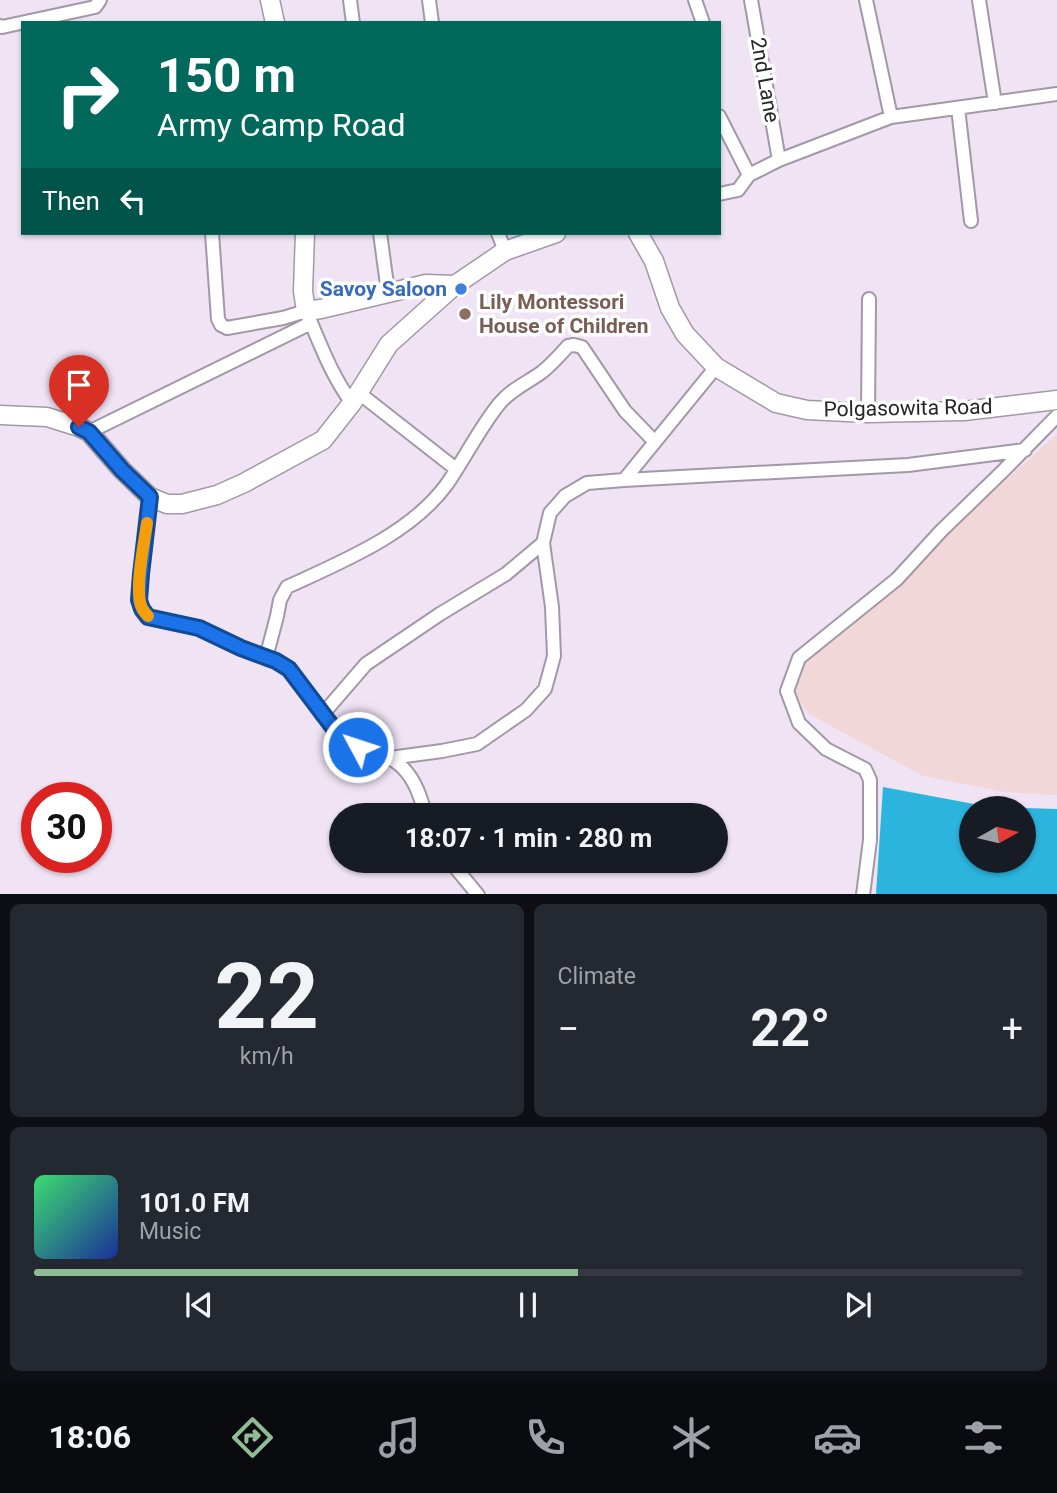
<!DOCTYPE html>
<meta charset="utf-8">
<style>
:root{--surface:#171b24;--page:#242831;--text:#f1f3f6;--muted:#9ea1a6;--line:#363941;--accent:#91ba96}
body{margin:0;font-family:Roboto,sans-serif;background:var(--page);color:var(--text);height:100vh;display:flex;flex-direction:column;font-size:26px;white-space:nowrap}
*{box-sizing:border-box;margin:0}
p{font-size:23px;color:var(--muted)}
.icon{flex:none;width:38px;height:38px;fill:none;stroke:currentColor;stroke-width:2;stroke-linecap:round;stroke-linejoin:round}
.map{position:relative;height:894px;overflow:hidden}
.drawer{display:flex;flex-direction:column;gap:10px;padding:10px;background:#0d0f14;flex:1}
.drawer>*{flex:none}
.banner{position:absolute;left:21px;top:21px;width:700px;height:214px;border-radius:0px;box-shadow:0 2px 5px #0004;background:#00695c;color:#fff;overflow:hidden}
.needle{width:46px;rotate:82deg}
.tools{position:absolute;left:959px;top:796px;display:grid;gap:14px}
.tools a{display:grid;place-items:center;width:77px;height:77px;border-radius:50%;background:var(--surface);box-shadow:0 2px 5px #0004;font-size:35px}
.speed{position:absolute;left:21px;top:782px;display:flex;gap:14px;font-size:35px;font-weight:700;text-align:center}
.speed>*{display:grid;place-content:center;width:91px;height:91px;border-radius:50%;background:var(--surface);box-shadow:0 2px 5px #0004;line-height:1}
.speed .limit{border:10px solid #d22;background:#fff;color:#111}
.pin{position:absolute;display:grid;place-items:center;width:60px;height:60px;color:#fff;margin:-72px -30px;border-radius:50% 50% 50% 0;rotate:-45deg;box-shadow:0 0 7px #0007}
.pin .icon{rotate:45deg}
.me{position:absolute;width:77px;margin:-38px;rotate:310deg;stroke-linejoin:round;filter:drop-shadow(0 0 5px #0008)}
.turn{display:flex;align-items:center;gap:24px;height:147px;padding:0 21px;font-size:32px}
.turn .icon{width:91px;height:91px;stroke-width:2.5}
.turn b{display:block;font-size:49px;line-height:60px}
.then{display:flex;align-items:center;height:66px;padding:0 21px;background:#0003;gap:14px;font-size:26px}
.big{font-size:52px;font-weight:700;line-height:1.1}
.drawer .tile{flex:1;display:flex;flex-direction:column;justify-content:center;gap:10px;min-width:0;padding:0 24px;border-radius:10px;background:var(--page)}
.drawer .dial{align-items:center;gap:0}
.dial b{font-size:91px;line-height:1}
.song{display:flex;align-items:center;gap:21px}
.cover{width:84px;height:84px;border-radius:10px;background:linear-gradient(135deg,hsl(140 70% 55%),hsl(230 70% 35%))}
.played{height:7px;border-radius:4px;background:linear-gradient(90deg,var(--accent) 55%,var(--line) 55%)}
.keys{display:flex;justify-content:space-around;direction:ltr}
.heat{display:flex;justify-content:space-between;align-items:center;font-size:38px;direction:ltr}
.drawer .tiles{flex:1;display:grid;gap:10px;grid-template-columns:1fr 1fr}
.tile:last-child{grid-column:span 2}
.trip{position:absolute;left:329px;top:803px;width:399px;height:70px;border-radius:35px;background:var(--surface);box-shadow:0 2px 5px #0004;font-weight:700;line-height:70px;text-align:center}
.dock{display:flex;height:112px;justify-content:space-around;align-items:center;background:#090b0e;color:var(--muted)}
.dock .icon{width:49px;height:49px}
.dock .active{color:var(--accent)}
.dock b{font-size:32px;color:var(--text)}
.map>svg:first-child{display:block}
.industrial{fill:#f2d7d8}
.water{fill:#2bb4dd;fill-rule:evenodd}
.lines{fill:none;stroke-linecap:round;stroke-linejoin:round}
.street-casing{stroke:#a398a7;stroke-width:16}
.secondary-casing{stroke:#a398a7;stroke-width:21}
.street{stroke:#fff;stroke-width:12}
.secondary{stroke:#fff;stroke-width:18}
.route-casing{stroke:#114b97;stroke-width:18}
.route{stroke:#1a73e8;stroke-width:12}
.slow{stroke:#f59e0b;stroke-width:12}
.shop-dot{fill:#3f7fe0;stroke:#fff;stroke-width:2.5}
.education-dot{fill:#8d6e63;stroke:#fff;stroke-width:2.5}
.labels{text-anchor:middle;stroke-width:7;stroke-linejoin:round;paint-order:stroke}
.street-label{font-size:21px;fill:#28242a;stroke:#fff}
.shop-label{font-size:21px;font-weight:bold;fill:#366cbe;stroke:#fff;text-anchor:end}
.education-label{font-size:21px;font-weight:bold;fill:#785e54;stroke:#fff;text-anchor:start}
</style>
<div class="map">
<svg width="1057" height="895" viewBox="0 0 1057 895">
<rect width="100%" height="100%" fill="#efe3f4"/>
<path class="industrial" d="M 1057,434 L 1057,795 L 1005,792 L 923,776 L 809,714 L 794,694 L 790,672 L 861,611 Z"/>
<path class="water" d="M 883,787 L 990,807 L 1057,809 L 1057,894 L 876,894 ZM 971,808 L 1024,808 L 1024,861 L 971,861 Z"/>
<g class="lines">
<g class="street-casing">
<path id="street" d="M 350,0 L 353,23
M 429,0 L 432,23
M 695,0 L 703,23
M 751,0 L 779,160
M 866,0 L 891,117
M 979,0 L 995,103
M 0,26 L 2,27 L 95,7 L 100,0
M 958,108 L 971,221
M 719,116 L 749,175
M 719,194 L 738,190 L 749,175 L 779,160 L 891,117 L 1057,94
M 212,233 L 218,319 L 221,325 L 227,328 L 283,318 L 306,311 C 320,343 331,375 352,403
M 380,233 L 388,292
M 498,233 L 505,251
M 716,367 L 624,480 L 908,465 L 1025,450
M 359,393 L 456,469
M 868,413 L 869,299
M 89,432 L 311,323
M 150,497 L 139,600 C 141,607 143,614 150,617 C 161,623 183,623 197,628 C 212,632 226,641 240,648 C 252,653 264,656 276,661 C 300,672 319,717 342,737 C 360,752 387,751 403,768 C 416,781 421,799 426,816
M 266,658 L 277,616 L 280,600 L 287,587 C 341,562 411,534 447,484 C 465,458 479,429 499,404 C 510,390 527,383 542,372 C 551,365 560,355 568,346 L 574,345 L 582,347 L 625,411 L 655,442
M 322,715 L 366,664 L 440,614 L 506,574 L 543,543
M 390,758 L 442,751 L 477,744 L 526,710 L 545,689 L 554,656 L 552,607 L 543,543 L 550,513 L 565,496 L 587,483 L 624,480
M 450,861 L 478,895
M 863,895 L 870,840 L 870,780 L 865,769 L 826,749 L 799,723 L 787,691 L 799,658 L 897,579 L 941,531 L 1003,471 L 1057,416"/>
</g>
<g class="secondary-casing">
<path id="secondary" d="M 270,0 L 275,23
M 305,233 L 303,291 L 306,311 L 321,309 L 426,284 L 455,285
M 638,233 L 654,261 L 670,308 L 685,334 L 716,367 L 776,403 L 807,410 L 868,413 L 964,411 L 1057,400
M 0,415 L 47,417 L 79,427 L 89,432 L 122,470 L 150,497 L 167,504 L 182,504 L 217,495 L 244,483 L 323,440 L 352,403 L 389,344 L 455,285 L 505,251 L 556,233"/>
</g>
<use href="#street" class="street"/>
<use href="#secondary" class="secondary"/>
</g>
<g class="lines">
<g class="route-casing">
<path id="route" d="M 79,427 L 89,432 L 122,470 L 150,497 L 141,574 L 139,600 L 142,609 L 148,617 L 199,628 L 241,648 L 276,661 L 289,669 L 332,726 L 342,737 L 358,747"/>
</g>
<use href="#route" class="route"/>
<path class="slow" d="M 147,523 C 144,544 136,582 140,602 C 141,608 144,612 148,616"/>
</g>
<circle class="shop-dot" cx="461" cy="289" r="7"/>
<circle class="education-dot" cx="465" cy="314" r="7"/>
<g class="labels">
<g class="street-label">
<text transform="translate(765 80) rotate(80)" y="7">2nd Lane</text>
<text transform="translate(908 408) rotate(-1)" y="7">Polgasowita Road</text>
</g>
<g class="shop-label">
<text x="447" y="296">Savoy Saloon</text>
</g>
<g class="education-label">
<text x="479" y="309">Lily Montessori<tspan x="479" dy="24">House of Children</tspan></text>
</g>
</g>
</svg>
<div class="tools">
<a><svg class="needle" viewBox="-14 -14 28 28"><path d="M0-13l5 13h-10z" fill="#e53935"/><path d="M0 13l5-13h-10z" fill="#9ea1a6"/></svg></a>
</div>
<div class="speed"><div class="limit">30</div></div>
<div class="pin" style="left:79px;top:427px;background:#d93025"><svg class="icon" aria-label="arrive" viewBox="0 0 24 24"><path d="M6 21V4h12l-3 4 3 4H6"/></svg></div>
<svg class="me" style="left:358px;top:747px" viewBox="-20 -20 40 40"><circle r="17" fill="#1a73e8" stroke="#fff" stroke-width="3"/><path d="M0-11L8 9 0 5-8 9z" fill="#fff"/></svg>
<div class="trip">18:07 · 1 min · 280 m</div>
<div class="banner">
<div class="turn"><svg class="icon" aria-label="right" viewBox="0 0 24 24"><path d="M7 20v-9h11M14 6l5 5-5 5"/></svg><div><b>150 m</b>Army Camp Road</div></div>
<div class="then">Then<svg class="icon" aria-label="left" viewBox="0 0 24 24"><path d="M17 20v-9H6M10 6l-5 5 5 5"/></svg></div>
</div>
</div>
<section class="drawer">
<div class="tiles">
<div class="tile dial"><b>22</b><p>km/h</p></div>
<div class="tile"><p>Climate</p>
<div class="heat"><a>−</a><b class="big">22°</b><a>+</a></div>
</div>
<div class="tile">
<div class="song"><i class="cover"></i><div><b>101.0 FM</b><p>Music</p></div></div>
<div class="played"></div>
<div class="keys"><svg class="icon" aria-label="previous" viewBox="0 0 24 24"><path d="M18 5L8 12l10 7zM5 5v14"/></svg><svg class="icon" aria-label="pause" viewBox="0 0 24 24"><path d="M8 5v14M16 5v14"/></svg><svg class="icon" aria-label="next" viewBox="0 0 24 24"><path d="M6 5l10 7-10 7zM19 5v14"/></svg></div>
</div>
</div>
</section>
<nav class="dock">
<b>18:06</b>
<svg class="icon active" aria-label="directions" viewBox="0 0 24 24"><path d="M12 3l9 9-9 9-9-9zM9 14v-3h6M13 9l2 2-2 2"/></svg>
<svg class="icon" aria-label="music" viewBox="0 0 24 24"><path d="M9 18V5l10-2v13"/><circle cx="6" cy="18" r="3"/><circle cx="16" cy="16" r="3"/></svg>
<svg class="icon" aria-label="phone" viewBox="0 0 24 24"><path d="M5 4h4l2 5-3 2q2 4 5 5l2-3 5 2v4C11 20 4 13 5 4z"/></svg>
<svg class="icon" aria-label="climate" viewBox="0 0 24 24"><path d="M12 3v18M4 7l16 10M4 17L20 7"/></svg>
<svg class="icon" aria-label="car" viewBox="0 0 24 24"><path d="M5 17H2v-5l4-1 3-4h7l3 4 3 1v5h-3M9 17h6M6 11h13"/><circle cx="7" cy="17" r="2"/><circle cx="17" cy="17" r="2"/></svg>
<svg class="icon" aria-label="filters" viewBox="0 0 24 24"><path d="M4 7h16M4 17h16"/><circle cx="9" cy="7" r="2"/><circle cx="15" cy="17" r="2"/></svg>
</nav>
